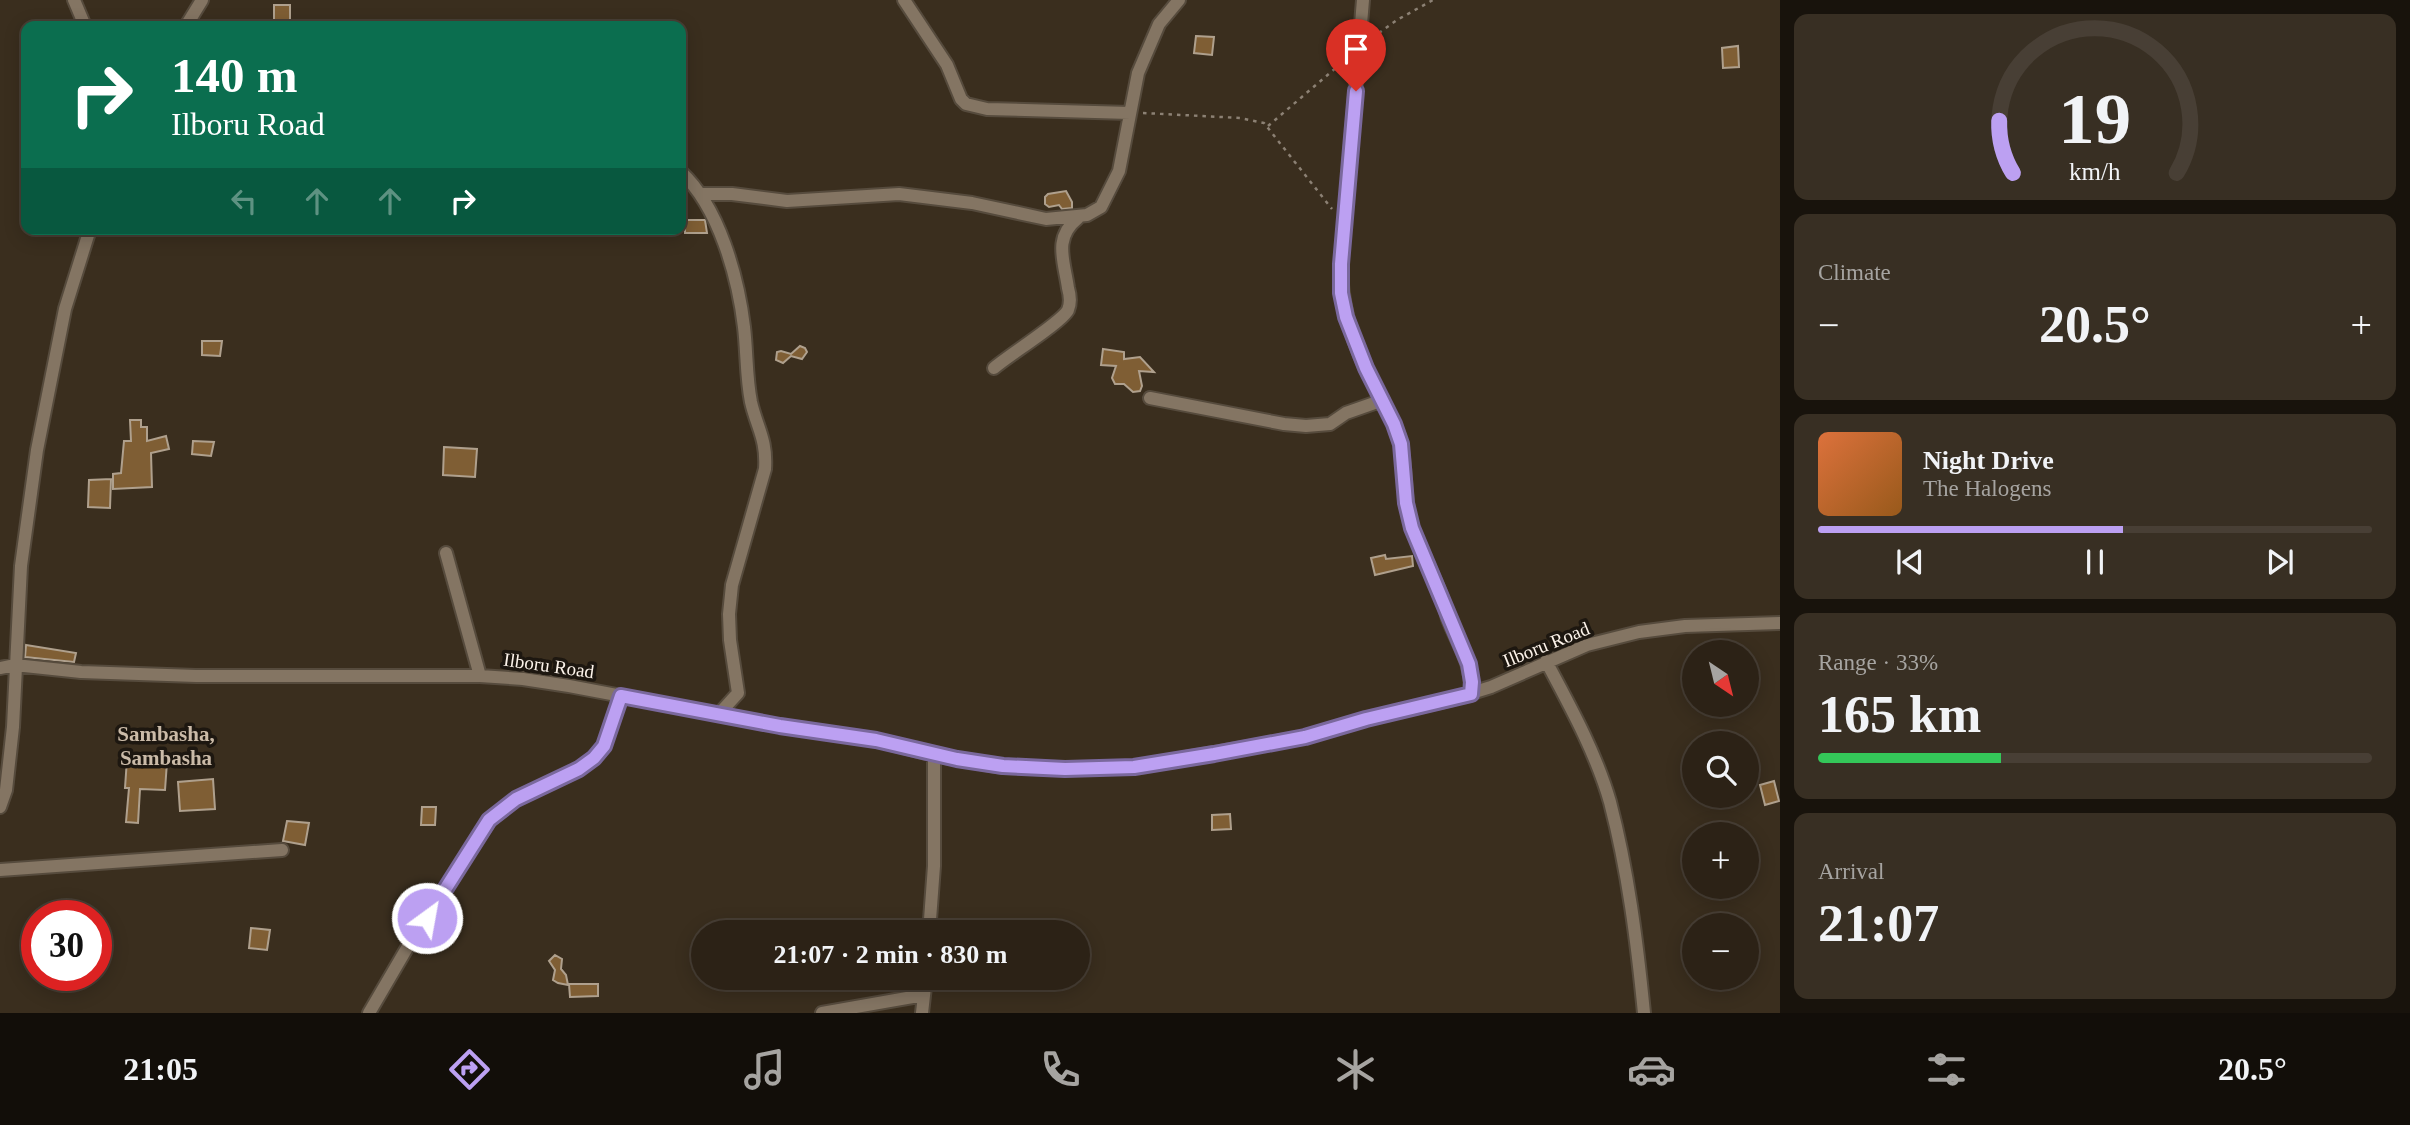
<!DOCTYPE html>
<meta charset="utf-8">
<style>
:root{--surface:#2c2216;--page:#382f23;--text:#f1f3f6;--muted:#a6a4a1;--line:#483f35;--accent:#bca0f2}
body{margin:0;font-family:"Times New Roman",serif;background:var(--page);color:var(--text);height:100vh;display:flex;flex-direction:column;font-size:26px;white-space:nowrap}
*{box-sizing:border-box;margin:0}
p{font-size:23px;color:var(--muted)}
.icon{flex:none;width:38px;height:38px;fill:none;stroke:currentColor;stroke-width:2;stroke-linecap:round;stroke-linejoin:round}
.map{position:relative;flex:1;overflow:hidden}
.side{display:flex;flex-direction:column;gap:14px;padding:14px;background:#18130c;width:630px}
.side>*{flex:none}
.guide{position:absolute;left:21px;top:21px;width:665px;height:214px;border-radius:14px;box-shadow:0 4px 18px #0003,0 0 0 2px var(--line);background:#0b6e4f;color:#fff;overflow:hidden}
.needle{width:46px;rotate:145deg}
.controls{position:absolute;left:1682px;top:640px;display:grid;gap:14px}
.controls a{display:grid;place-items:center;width:77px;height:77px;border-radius:50%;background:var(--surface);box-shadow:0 4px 18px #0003,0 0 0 2px var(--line);font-size:35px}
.speed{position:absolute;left:21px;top:900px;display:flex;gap:14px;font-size:35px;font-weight:700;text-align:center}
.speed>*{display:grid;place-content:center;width:91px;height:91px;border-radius:50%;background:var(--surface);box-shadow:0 4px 18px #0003,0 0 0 2px var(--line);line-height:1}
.speed .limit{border:10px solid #d22;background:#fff;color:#111}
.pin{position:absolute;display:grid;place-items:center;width:60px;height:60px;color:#fff;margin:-72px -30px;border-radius:50% 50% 50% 0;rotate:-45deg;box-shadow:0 0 7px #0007}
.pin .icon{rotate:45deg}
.me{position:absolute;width:77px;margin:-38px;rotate:32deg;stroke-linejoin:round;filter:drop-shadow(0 0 5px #0008)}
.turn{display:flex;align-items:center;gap:24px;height:147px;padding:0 35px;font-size:32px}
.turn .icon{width:91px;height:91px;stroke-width:2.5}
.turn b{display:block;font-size:49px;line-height:60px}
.lanes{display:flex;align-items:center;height:66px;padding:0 35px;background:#0003;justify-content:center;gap:35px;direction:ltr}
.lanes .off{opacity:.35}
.big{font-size:52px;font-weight:700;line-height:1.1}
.side .tile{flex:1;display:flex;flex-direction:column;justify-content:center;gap:10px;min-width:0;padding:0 24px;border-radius:14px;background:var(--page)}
.side .dial{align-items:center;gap:0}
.dial svg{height:182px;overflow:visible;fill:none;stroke:var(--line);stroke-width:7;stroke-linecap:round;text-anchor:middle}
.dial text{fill:var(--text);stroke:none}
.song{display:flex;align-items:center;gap:21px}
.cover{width:84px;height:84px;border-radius:10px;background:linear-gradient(135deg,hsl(20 70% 55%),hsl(30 70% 35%))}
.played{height:7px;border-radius:4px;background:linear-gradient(90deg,var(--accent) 55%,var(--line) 55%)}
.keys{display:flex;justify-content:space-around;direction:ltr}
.heat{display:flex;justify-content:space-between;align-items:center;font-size:38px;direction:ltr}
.charge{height:10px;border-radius:5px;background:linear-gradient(90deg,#34c759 33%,var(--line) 0)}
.trip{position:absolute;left:691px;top:920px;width:399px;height:70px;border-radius:35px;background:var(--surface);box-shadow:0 4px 18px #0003,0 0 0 2px var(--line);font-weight:700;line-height:70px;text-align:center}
.tab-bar{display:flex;height:112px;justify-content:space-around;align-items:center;background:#120e09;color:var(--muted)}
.tab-bar .icon{width:49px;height:49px}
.tab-bar .on{color:var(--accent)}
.tab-bar b{font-size:32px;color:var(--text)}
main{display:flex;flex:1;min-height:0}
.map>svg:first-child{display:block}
.building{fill:#7f5e34;stroke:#afa08d;stroke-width:2}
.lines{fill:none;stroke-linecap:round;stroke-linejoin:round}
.street-casing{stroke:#564b3d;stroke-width:16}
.path{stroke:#8c8174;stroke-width:2.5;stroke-dasharray:3.5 5;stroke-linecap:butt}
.street{stroke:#847563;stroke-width:12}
.route-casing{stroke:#7a689d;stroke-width:18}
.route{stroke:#bca0f2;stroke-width:12}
.labels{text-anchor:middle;stroke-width:7;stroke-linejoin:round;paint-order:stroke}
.street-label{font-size:19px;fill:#fcf3ea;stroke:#1d1710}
.neighbourhood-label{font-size:21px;font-weight:bold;fill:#cbbba8;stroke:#1d1710}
</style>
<main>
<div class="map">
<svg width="1780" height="1013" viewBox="0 0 1780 1013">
<rect width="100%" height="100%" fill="#3a2e1e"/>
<path class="building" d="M 274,5 L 290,5 L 290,26 L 274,26 Z
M 1196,36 L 1214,37 L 1212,55 L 1194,53 Z
M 1738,46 L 1739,67 L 1723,68 L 1722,48 Z
M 1066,191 L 1072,202 L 1072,208 L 1062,209 L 1059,205 L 1049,207 L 1045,204 L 1045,197 L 1048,194 Z
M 685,220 L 705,220 L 707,233 L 685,233 Z
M 202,341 L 222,341 L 220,356 L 202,355 Z
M 800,346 L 805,348 L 807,352 L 802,359 L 791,356 L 783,363 L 776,360 L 777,352 L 781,351 L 791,354 Z
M 1103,349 L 1124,352 L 1124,359 L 1140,357 L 1154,372 L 1139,371 L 1142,386 L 1140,391 L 1133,392 L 1124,384 L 1115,384 L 1112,378 L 1116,366 L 1101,365 Z
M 130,420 L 141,420 L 141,427 L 147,427 L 147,441 L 166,436 L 169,449 L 151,453 L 152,487 L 113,489 L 113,474 L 121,473 L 124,441 L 131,441 Z
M 193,441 L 214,442 L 211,456 L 192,454 Z
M 444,447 L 477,449 L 475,477 L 443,475 Z
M 111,479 L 110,508 L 88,507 L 89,480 Z
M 1385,555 L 1386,559 L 1412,556 L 1413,566 L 1375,575 L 1371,558 Z
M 26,645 L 76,653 L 74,662 L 25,657 Z
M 127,759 L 167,762 L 165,790 L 140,789 L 138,823 L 126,822 L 129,788 L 125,788 Z
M 213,779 L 215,809 L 180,811 L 178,782 Z
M 1774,781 L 1779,801 L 1765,805 L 1760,785 Z
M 422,807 L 436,807 L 435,825 L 421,825 Z
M 1230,814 L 1231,829 L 1212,830 L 1212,815 Z
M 287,821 L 309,823 L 305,845 L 283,841 Z
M 251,928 L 270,930 L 267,950 L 249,948 Z
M 555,955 L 562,959 L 561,969 L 566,975 L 568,985 L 558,983 L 553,980 L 555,970 L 549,961 Z
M 569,984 L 598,984 L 598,996 L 570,997 Z"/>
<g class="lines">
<g class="street-casing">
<path id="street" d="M 74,0 L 85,26
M 904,0 L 947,65 L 961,99 L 966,104 L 987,109 L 1130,113
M 1363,0 L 1341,264 C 1341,302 1350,333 1365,367 C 1377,393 1394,417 1401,445 C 1407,473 1403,502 1413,529 C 1421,553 1434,575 1442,598 C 1445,605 1446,612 1448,619 C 1458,645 1473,664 1471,694
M 186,26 L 202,0
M 681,172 C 719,207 738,277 744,327 C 747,352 746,377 751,402 C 757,428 767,439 765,469 L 732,585 L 729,614 L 730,640 L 738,693 L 719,714
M 700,194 L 732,194 L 787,201 L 899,194 L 972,203 L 1046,219 L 1087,215 L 1101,207 L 1119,171 L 1138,73 L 1159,24 L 1179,0
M 994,368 C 1009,355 1062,322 1068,310 C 1071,303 1070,295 1068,288 C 1064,260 1053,238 1078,218
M 1150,398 L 1284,424 L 1306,426 L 1330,424 L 1346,413 L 1383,400
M 446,553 L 480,676
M 1546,661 C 1570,706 1596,753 1610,802 C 1628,871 1637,942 1644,1013
M 0,668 L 15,665 L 81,672 L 196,676 L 480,676 L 523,679 L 569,686 L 780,726 L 876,740 L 934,755 L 1003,767 L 1065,769 L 1134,767 L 1305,737 L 1366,719 L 1449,700 L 1491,687 L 1587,645 L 1639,632 L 1685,626 L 1780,623
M 0,807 L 6,790 L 13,727 L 21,566 L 37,450 L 65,309 L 90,229
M 0,870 L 282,850
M 929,933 L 934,866 L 934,755
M 369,1013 L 407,948 L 490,820 L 516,799 L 579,769 L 594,758 L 604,746 L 621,696
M 822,1013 L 924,995
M 922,1013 L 926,978"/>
</g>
<path class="path" d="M 1372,38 L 1397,20 L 1433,0
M 1143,113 L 1240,118 L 1264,123 L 1332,209
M 1268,126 L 1345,60"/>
<use href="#street" class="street"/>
</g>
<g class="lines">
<g class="route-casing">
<path id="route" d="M 427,918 L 489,820 L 516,799 L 579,769 L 594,758 L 604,746 L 621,696 L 780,726 L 876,740 L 957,759 L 1003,766 L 1065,769 L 1134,767 L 1214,754 L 1305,737 L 1366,719 L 1471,694 L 1472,682 L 1469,664 L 1412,528 L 1406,503 L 1401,444 L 1394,424 L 1366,368 L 1346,317 L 1341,293 L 1341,264 L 1356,91"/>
</g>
<use href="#route" class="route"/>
</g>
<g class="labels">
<g class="street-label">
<text transform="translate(1546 644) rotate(-22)" y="7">Ilboru Road</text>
<text transform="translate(549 665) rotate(8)" y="7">Ilboru Road</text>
</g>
<g class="neighbourhood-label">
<text x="166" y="741">Sambasha,<tspan x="166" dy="24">Sambasha</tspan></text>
</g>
</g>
</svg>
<div class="controls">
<a><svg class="needle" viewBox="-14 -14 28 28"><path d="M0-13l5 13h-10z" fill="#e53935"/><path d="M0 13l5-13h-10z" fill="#a6a4a1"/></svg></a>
<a><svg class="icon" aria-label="search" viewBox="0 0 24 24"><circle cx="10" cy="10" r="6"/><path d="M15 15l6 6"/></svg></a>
<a>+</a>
<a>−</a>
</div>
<div class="speed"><div class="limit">30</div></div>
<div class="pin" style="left:1356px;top:91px;background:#d93025"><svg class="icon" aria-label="arrive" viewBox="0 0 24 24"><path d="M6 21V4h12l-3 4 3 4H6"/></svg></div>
<svg class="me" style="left:427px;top:918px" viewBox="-20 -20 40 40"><circle r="17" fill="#bca0f2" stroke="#fff" stroke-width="3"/><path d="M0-11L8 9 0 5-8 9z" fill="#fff"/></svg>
<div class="trip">21:07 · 2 min · 830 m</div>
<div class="guide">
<div class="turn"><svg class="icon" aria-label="right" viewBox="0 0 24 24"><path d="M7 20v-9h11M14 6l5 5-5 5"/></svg><div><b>140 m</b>Ilboru Road</div></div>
<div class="lanes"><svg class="icon off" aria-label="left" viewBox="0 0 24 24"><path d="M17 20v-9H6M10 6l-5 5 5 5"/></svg><svg class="icon off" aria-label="ahead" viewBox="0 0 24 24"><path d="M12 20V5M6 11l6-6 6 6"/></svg><svg class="icon off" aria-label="ahead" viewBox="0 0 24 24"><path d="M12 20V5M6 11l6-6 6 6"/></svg><svg class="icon" aria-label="right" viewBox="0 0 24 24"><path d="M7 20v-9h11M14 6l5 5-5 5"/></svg></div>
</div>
</div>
<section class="side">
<div class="tile dial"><svg viewBox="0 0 100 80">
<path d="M14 69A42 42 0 1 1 86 69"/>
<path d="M14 69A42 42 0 0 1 8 46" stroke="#bca0f2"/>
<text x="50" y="56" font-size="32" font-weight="700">19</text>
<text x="50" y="72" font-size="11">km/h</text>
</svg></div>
<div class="tile"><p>Climate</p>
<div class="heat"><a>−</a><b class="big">20.5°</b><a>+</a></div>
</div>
<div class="tile">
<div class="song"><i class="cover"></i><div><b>Night Drive</b><p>The Halogens</p></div></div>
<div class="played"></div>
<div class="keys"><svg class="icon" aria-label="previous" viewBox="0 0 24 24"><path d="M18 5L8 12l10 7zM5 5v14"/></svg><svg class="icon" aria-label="pause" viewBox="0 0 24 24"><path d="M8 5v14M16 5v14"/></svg><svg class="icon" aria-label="next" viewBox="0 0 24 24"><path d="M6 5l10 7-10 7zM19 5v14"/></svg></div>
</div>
<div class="tile"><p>Range · 33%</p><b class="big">165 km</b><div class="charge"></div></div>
<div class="tile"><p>Arrival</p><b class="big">21:07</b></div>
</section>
</main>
<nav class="tab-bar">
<b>21:05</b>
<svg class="icon on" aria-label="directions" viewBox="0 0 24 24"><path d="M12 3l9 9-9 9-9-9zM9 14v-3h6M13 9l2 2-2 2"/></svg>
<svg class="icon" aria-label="music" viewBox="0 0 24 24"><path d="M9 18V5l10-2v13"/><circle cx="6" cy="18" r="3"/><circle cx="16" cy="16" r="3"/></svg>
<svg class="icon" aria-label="phone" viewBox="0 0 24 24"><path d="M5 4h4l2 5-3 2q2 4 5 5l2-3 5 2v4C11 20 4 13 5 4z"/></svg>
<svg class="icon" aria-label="climate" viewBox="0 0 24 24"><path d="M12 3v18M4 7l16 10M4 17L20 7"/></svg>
<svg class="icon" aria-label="car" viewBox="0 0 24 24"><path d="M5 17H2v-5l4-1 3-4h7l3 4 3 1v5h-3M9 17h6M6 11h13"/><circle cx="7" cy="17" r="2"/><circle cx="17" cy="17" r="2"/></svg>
<svg class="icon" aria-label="filters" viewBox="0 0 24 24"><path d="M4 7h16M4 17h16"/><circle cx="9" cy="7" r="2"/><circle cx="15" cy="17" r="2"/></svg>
<b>20.5°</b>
</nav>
